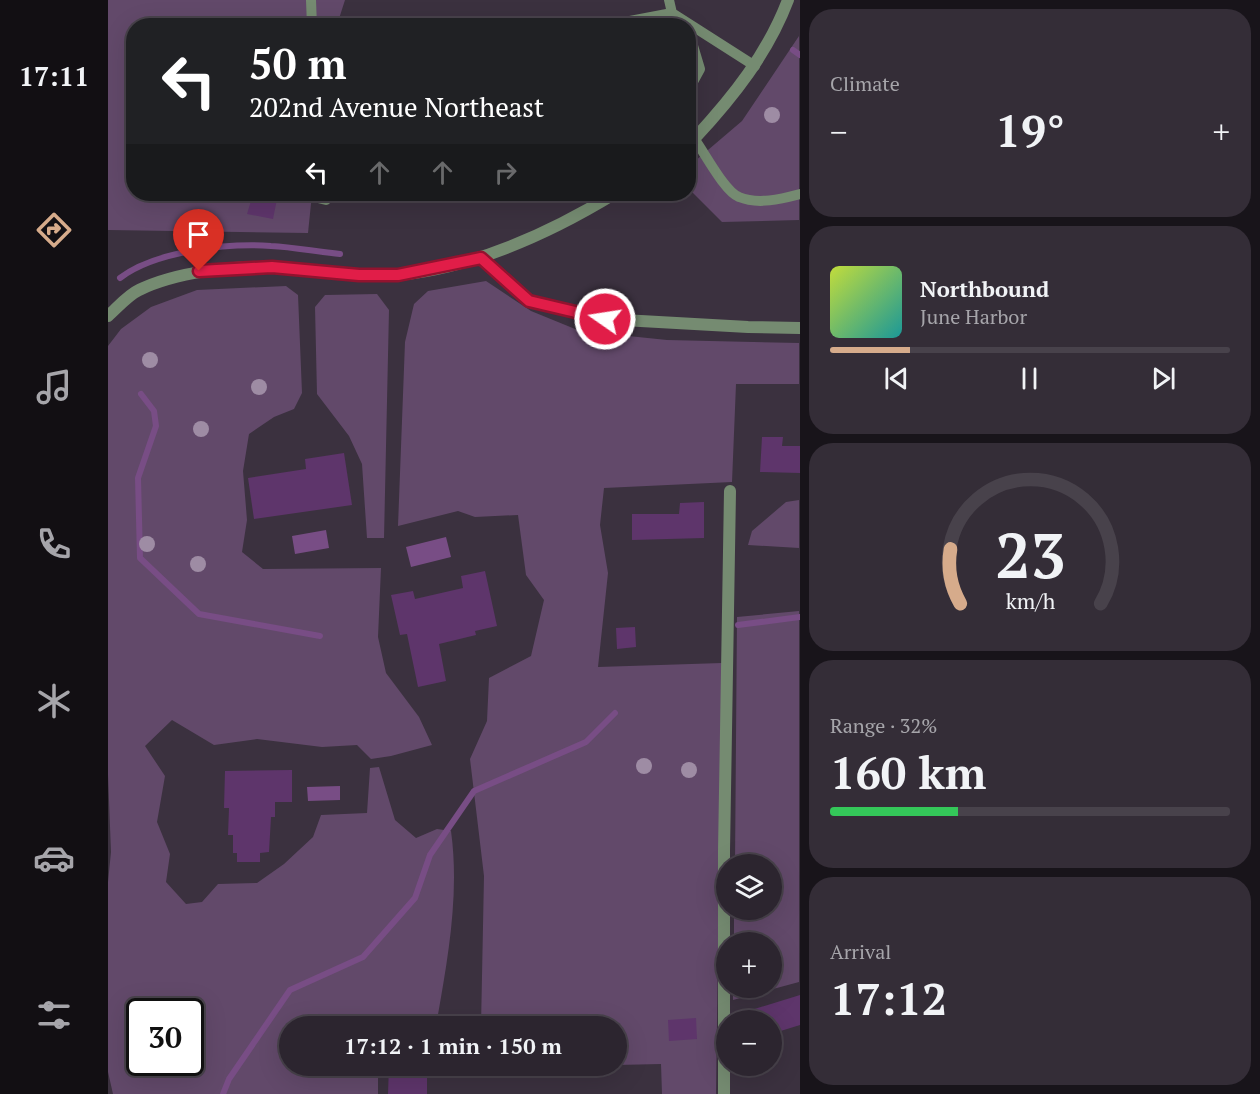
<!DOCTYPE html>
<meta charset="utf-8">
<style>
:root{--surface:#2c252f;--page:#342d37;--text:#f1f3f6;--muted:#a6a5aa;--line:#48424b;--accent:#d6ab8b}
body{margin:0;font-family:"PT Serif",serif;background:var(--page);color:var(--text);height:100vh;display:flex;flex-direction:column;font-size:22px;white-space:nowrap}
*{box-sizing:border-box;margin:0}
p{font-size:20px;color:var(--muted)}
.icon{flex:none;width:33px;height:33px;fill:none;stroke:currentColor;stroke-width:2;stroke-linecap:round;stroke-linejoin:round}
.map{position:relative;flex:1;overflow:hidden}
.panel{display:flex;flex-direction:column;gap:9px;padding:9px;background:#18141a;width:460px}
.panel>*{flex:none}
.banner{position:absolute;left:18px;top:18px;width:570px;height:183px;border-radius:24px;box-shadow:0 6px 24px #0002,0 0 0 2px var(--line);background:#202124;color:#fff;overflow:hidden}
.buttons{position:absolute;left:608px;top:854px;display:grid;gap:12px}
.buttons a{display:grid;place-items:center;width:66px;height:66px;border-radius:50%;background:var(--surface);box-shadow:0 6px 24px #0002,0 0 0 2px var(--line);font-size:30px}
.speed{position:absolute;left:18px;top:998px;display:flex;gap:12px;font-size:30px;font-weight:700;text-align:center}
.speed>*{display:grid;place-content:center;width:78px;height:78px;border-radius:50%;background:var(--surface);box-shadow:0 6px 24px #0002,0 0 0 2px var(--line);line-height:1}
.speed .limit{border:3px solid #111;border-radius:9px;background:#fff;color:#111}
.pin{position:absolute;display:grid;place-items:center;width:51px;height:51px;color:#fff;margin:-62px -26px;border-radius:50% 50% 50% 0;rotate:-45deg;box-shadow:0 0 6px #0007}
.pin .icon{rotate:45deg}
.me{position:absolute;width:66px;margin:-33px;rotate:283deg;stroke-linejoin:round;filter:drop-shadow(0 0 4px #0008)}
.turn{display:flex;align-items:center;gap:21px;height:126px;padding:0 24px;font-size:27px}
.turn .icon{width:78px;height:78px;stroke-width:2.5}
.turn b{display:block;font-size:42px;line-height:51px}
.lanes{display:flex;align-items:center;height:57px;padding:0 24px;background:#0003;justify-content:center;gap:30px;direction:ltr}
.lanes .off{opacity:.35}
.big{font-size:45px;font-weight:600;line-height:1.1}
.panel .tile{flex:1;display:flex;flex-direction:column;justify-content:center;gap:9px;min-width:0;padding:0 21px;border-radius:24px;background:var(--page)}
.panel .dial{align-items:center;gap:0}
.dial svg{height:156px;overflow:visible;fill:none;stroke:var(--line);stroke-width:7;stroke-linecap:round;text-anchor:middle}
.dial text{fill:var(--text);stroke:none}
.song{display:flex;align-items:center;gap:18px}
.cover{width:72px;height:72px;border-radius:9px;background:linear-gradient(135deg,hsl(70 70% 55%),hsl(180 70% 35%))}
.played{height:6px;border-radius:3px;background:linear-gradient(90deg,var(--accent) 20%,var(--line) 20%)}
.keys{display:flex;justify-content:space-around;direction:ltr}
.heat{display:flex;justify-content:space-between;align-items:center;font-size:33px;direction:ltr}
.charge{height:9px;border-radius:4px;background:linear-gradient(90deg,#34c759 32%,var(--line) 0)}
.trip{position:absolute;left:171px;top:1016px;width:348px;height:60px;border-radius:30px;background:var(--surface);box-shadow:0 6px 24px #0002,0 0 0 2px var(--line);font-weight:600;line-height:60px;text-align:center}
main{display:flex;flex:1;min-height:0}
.tab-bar{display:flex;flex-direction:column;width:108px;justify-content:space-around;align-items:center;background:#120f13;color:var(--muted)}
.tab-bar .icon{width:42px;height:42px}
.tab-bar .selected{color:var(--accent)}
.tab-bar b{font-size:27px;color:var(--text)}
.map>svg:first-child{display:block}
.green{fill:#62496a;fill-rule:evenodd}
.water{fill:#784d85}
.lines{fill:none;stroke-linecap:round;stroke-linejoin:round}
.stream{stroke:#784d85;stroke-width:6}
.building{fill:#5e356b}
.service{stroke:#758b71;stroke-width:10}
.minor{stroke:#758b71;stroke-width:12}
.tree{fill:#9e8ca4}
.route-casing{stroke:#92132f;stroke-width:15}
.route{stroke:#e11d48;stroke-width:10}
</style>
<main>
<nav class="tab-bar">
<b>17:11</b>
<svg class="icon selected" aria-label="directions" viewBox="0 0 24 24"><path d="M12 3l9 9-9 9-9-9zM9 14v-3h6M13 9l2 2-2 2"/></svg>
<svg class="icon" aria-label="music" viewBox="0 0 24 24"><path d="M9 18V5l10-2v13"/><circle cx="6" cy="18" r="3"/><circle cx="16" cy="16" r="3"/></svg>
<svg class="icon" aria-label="phone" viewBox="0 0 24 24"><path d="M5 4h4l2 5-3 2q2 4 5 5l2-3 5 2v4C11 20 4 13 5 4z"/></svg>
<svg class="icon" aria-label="climate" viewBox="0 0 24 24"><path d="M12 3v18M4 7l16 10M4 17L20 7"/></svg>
<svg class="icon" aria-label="car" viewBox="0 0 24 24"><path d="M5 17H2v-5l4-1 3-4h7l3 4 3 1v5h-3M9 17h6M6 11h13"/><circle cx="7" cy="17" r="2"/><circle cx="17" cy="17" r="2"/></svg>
<svg class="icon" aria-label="filters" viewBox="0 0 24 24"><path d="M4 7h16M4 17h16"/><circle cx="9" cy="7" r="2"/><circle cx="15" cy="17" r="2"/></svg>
</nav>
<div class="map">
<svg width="692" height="1094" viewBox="0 0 692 1094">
<rect width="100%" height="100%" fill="#3b313f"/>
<path class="green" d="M 0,0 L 237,0 L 229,25 L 26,26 L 26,194 L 204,194 L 200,233 L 0,230 Z
M 691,36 L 691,220 L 614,222 L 581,189 L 580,167 L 634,121 Z
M 378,281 L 423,311 L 472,331 L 559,340 L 691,343 L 691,384 L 628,384 L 624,482 L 496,488 L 492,525 L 500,573 L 490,667 L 614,663 L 608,1094 L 554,1094 L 553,1064 L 509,1065 L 508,1026 L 373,1026 L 376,876 L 362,759 L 379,721 L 381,678 L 423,656 L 436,600 L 418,575 L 410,515 L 367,517 L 350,511 L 290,526 L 297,342 L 306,304 L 320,291 Z
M 178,286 L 190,295 L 194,393 L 186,409 L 166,417 L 141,434 L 135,471 L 139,520 L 134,552 L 155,569 L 273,568 L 270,637 L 278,673 L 311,717 L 324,745 L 283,756 L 263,759 L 249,745 L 214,747 L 149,739 L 106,745 L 64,720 L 37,746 L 57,776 L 49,822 L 62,854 L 58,882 L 78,904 L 94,902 L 110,884 L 149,883 L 176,864 L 205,837 L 213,815 L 259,813 L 262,768 L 271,767 L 287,820 L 308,838 L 329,829 L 343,831 C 352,896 339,963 328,1026 L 182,1026 L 182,1065 L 270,1065 L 270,1094 L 5,1094 L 0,1072 L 0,882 L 3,852 L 0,775 L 0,346 L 13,329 L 43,307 L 89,290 ZM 32,1011 L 82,1011 L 82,1062 L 32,1062 Z
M 269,294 L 281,310 L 276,538 L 259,538 L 254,464 L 241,436 L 209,394 L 207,307 L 217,295 Z
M 691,500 L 691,548 L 640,545 L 644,531 L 678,502 Z
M 691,611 L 691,982 L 625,1000 L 625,987 L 663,987 L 663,942 L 626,942 L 626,909 L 663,909 L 663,864 L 627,864 L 629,617 Z"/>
<path class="water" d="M 218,530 L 221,548 L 187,554 L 184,536 Z
M 338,537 L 343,557 L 303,567 L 298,547 Z
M 232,786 L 232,800 L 200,801 L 199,787 Z"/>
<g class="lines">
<path class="stream" d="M 685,50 L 692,55
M 12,278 C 47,251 120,243 163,246 C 186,247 209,252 232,254
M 33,394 L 46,411 L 48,426 L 30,478 L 32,558 L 91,614 L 212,636
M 630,625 L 692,617
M 115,1094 L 121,1079 L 182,990 L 255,957 L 307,898 L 322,855 L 366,791 L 478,742 L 507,713"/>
</g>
<path class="building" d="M 145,194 L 170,194 L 165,219 L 139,214 Z
M 654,437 L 675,437 L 674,446 L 692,446 L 692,473 L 652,472 Z
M 236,453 L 244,505 L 146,519 L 140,478 L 198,469 L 197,459 Z
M 596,502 L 596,538 L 524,540 L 524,514 L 571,514 L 572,503 Z
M 377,571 L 389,626 L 367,631 L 368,635 L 331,644 L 338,681 L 310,687 L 299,634 L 292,635 L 283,595 L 305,591 L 307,599 L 355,588 L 353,576 Z
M 527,627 L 528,647 L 509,649 L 508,628 Z
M 184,770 L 184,802 L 167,802 L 167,817 L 163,817 L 161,852 L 152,853 L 152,862 L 129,862 L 129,853 L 125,853 L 125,835 L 120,835 L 121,808 L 116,808 L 117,771 Z
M 692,995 L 692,1025 L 663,1034 L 663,1020 L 624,1020 L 624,1016 Z
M 588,1018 L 589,1039 L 561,1041 L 560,1020 Z
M 281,1065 L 319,1065 L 319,1094 L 280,1094 Z"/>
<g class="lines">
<path class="service" d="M 203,0 L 204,26
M 561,0 L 564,13
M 501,25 L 564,13 L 647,66
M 580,29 L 592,69 L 580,91
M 580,130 C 593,145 615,191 631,197 C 650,205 673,199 692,194
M 194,194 L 218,200"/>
<path class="minor" d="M 580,143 L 587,138 C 625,97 660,53 680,0
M 373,258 L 421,301 L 497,319 L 640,327 L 692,328
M 0,316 C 9,308 20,295 31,290 C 68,272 123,266 164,267 C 207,268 249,279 291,275 C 367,267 442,233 506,194
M 616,1094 L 616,851 L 622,491"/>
</g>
<g class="tree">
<circle cx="664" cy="115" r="8"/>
<circle cx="42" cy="360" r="8"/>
<circle cx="151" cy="387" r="8"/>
<circle cx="93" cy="429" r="8"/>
<circle cx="39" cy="544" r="8"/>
<circle cx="90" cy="564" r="8"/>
<circle cx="536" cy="766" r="8"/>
<circle cx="581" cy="770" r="8"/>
</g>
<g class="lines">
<g class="route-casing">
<path id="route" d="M 91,271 L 164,267 L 251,275 L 290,275 L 373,258 L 421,301 L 497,319"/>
</g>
<use href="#route" class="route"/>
</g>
</svg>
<div class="buttons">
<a><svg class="icon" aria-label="layers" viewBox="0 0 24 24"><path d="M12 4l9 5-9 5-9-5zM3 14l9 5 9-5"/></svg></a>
<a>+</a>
<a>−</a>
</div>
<div class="speed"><div class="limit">30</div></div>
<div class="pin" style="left:91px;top:271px;background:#d93025"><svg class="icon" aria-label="arrive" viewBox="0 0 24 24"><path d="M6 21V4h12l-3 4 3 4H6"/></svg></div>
<svg class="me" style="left:497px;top:319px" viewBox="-20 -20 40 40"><circle r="17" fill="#e11d48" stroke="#fff" stroke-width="3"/><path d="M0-11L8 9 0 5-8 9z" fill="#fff"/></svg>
<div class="trip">17:12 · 1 min · 150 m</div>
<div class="banner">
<div class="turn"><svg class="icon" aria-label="left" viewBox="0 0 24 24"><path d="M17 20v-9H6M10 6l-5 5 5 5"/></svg><div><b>50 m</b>202nd Avenue Northeast</div></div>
<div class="lanes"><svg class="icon" aria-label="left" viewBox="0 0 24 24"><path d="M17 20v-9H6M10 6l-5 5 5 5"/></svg><svg class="icon off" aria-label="ahead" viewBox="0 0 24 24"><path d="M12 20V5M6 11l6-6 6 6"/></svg><svg class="icon off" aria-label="ahead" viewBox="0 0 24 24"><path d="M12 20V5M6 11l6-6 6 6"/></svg><svg class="icon off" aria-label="right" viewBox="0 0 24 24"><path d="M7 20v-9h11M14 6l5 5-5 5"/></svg></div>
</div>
</div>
<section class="panel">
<div class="tile"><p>Climate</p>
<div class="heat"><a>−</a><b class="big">19°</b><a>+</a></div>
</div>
<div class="tile">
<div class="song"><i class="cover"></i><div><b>Northbound</b><p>June Harbor</p></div></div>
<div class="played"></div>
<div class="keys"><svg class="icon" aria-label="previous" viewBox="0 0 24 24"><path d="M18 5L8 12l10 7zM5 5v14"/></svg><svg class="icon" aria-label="pause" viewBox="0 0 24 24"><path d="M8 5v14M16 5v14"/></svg><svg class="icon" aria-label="next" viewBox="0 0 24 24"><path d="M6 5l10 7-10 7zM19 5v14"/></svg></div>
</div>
<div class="tile dial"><svg viewBox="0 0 100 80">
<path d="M14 69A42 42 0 1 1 86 69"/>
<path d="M14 69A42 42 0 0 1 9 41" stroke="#d6ab8b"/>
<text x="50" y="56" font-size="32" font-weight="700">23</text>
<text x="50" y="72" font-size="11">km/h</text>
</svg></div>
<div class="tile"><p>Range · 32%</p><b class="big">160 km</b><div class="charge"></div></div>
<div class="tile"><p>Arrival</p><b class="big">17:12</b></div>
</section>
</main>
